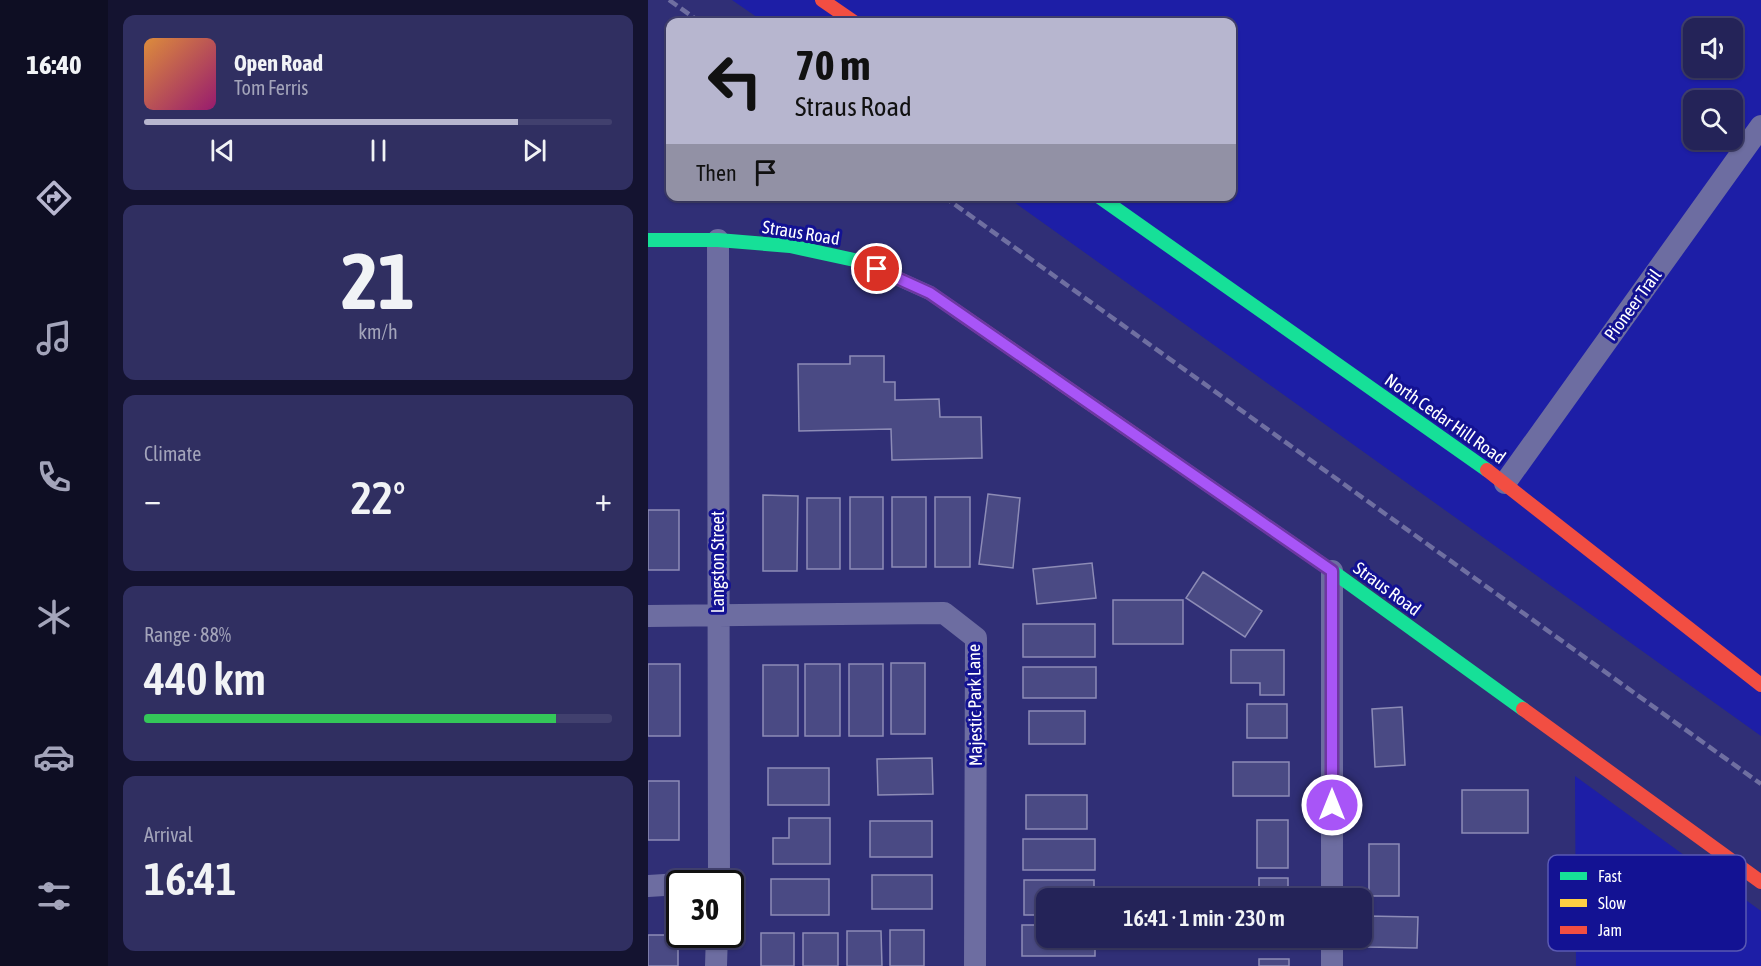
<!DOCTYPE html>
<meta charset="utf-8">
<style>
:root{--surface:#242358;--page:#302f61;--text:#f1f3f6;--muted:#a3a4ba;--line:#41406e;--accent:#b7b6cf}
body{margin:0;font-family:"Asap Condensed",sans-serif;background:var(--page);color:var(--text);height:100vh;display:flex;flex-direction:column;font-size:22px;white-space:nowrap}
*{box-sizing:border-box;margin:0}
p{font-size:20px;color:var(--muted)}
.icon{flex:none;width:33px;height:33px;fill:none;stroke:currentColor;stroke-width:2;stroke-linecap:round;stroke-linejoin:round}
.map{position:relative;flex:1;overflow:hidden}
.details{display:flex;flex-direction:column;gap:15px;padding:15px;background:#141330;width:540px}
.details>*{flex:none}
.top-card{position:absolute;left:18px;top:18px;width:570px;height:183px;border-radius:12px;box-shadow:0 2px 4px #0004,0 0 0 2px var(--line);background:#b7b6cf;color:#111;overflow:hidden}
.controls{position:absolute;left:1035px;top:18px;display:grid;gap:12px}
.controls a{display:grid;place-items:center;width:60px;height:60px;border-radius:12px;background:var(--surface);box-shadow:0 2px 4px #0004,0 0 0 2px var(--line);font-size:30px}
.speed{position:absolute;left:18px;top:870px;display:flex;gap:12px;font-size:30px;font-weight:700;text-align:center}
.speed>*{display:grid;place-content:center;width:78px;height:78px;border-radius:50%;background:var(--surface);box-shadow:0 2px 4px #0004,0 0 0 2px var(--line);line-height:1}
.speed .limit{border:3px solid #111;border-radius:9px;background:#fff;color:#111}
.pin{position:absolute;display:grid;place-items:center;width:51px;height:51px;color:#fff;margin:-26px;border:3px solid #fff;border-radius:50%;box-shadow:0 2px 6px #0007}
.me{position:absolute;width:66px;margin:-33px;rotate:0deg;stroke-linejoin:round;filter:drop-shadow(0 0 4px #0008)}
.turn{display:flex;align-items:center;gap:21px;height:126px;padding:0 30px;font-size:27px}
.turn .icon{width:78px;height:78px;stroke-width:2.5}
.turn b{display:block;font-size:42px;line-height:51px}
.then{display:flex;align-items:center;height:57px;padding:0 30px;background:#0003;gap:12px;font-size:22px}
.big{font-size:45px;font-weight:600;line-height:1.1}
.details .tile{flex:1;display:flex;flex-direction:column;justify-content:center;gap:9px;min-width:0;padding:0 21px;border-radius:12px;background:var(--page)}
.details .dial{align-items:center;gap:0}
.dial b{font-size:78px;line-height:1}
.song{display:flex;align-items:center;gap:18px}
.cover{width:72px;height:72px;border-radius:9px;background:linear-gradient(135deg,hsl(30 70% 55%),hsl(320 70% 35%))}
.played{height:6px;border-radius:3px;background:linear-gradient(90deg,var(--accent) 80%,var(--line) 80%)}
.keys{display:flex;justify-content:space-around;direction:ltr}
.heat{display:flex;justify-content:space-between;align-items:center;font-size:33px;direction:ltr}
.charge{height:9px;border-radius:4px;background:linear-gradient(90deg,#34c759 88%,var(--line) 0)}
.trip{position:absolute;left:388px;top:888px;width:336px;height:60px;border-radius:12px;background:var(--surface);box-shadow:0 2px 4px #0004,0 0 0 2px var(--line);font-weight:600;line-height:60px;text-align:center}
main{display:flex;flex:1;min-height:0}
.menu{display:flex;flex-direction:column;width:108px;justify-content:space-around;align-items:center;background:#0e0e23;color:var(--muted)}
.menu .icon{width:42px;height:42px}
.menu .active{color:var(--accent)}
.menu b{font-size:27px;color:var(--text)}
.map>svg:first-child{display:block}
.green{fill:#1d1ea6;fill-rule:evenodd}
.building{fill:#4a4a84;stroke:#8d8cb6;stroke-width:1.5}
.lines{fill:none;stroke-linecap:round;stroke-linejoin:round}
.street{stroke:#6d6da1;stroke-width:22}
.fast{stroke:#16e098;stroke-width:14}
.slow{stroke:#ffcf43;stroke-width:14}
.jam{stroke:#f24e42;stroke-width:14}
.rail{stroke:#6f6fa1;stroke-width:4.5;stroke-dasharray:10 4.5;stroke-linecap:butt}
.route-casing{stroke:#6d37a1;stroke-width:15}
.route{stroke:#a855f7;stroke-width:10}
.labels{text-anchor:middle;stroke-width:6;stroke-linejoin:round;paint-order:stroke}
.street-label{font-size:18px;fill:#fff;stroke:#131293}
.key{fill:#131293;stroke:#5a59b3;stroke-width:1.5}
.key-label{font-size:16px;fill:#fff}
</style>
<main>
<nav class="menu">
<b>16:40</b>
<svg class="icon active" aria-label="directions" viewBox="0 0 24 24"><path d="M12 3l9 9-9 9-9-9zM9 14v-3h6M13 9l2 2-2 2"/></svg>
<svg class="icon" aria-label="music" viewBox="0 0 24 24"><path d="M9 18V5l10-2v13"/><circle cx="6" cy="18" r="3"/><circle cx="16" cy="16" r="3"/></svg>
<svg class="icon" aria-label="phone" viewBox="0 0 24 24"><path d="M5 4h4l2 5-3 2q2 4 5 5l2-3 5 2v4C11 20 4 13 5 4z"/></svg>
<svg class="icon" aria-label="climate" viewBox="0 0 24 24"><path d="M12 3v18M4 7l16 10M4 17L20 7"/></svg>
<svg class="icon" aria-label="car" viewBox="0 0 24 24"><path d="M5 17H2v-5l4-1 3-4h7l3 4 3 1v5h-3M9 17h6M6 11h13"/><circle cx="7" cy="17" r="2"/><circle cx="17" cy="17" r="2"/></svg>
<svg class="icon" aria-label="filters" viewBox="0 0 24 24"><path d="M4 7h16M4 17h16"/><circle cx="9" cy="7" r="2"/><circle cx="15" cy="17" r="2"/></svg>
</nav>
<section class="details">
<div class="tile">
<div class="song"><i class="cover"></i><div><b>Open Road</b><p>Tom Ferris</p></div></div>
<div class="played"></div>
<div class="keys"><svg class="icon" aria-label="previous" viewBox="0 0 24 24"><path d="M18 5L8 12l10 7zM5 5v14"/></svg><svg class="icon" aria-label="pause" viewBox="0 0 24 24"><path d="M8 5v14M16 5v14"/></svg><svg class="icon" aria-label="next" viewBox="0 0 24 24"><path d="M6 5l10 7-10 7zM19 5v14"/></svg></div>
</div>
<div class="tile dial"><b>21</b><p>km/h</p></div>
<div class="tile"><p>Climate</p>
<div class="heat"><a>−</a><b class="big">22°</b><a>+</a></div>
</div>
<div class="tile"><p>Range · 88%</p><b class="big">440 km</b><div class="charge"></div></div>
<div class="tile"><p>Arrival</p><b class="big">16:41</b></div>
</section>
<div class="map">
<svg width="1113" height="966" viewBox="0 0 1113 966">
<rect width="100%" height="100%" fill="#302f76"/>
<path class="green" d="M 84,0 L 1113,0 L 1113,736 L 359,197 L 584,196 L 584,22 L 116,22 ZM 1046,28 L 1084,28 L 1084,68 L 1046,68 ZM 1046,100 L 1084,100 L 1084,140 L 1046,140 Z
M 927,776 L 1113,911 L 1113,966 L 928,966 Z"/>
<path class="building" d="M 202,356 L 236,356 L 236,382 L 247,382 L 247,400 L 291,399 L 292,417 L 333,417 L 334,458 L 244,460 L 243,429 L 151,431 L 150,364 L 202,364 Z
M 340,494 L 372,498 L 365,568 L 331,564 Z
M 115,495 L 150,496 L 149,571 L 115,571 Z
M 202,497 L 235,497 L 235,569 L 202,569 Z
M 244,497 L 278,497 L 278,567 L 244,567 Z
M 287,497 L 322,497 L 322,567 L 287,567 Z
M 159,498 L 192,498 L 192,569 L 159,569 Z
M 0,510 L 31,510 L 31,570 L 0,570 Z
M 444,563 L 448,598 L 389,604 L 385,569 Z
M 555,572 L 614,611 L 597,637 L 538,598 Z
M 465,600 L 535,600 L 535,644 L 465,644 Z
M 375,624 L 447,624 L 447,657 L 375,657 Z
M 583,650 L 636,650 L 636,695 L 612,695 L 612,683 L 583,683 Z
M 243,663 L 277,663 L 277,734 L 243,734 Z
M 0,664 L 32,664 L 32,736 L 0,736 Z
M 157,664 L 192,664 L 192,736 L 157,736 Z
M 201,664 L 235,664 L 235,736 L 201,736 Z
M 115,665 L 150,665 L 150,736 L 115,736 Z
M 375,667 L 448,667 L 448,698 L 375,698 Z
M 599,704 L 639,704 L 639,738 L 599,738 Z
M 754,707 L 757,765 L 727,767 L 724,709 Z
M 381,711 L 437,711 L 437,744 L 381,744 Z
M 284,758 L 285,794 L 230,795 L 229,759 Z
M 585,762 L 641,762 L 641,796 L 585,796 Z
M 120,768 L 181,768 L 181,805 L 120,805 Z
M 0,781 L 31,781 L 31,840 L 0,840 Z
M 814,790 L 880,790 L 880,833 L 814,833 Z
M 378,795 L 439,795 L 439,829 L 378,829 Z
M 141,818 L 182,818 L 182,864 L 125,864 L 125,838 L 141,838 Z
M 609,820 L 640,820 L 640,868 L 609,868 Z
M 222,821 L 284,821 L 284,857 L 222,857 Z
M 375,839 L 447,839 L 447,870 L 375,870 Z
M 721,844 L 751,844 L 751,896 L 721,896 Z
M 224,875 L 284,875 L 284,909 L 224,909 Z
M 611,878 L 640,878 L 640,898 L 611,898 Z
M 123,879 L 181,879 L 181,915 L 123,915 Z
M 376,880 L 446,880 L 446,898 L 399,898 L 399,915 L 376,915 Z
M 720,916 L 770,917 L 769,948 L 720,947 Z
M 374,925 L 399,925 L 399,938 L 447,938 L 447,956 L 374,956 Z
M 242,930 L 276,930 L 276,966 L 242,966 Z
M 199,931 L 233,931 L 234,966 L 199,966 Z
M 113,933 L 146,933 L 146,966 L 113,966 Z
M 155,933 L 190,933 L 190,966 L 155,966 Z
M 0,935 L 30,935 L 30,966 L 0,966 Z
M 611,959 L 641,959 L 641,966 L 611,966 Z"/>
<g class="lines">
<path class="street" d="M 70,240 L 71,884
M 857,483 L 1113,126
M 684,571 L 684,898
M 0,616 L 296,613 L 328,638 L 327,966
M 38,884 L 71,881
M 0,886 L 32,884
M 684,938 L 684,966
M 68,966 L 69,934"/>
<path class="fast" d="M 450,196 L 839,470
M 0,240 L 70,240 L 142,246 L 211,261 L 282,293 L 308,311
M 499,443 L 684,571 L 875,709"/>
<path class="slow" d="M 308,311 L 499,443"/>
<path class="jam" d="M 174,0 L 206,22
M 839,470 L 1113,685
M 875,709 L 1113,882"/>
<path class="rail" d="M 21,0 L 52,22
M 295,196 L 1113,784"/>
</g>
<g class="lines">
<g class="route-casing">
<path id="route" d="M 229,269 L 282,293 L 684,571 L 684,805"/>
</g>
<use href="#route" class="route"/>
</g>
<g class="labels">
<g class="street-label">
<text transform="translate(153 233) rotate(9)" y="6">Straus Road</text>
<text transform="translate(985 305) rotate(-54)" y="6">Pioneer Trail</text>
<text transform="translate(797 419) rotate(35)" y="6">North Cedar Hill Road</text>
<text transform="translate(70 562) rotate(-90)" y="6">Langston Street</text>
<text transform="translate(739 589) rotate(36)" y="6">Straus Road</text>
<text transform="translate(327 705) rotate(-91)" y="6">Majestic Park Lane</text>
</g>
</g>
<rect x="900" y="855" width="198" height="96" rx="9" class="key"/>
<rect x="912" y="872" width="27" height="8" fill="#16e098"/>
<rect x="912" y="899" width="27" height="8" fill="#ffcf43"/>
<rect x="912" y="926" width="27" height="8" fill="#f24e42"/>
<g class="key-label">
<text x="950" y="882">Fast</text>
<text x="950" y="909">Slow</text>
<text x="950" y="936">Jam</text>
</g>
</svg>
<div class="controls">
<a><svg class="icon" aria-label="sound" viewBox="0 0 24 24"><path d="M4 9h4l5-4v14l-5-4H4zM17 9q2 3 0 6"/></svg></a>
<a><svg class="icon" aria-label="search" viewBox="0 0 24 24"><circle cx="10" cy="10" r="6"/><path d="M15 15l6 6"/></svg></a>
</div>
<div class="speed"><div class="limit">30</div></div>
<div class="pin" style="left:229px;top:269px;background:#d93025"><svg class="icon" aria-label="arrive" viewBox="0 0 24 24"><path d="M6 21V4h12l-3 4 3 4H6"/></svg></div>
<svg class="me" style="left:684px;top:805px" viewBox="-20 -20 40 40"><circle r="17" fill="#a855f7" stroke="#fff" stroke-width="3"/><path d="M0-11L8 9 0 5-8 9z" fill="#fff"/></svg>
<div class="trip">16:41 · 1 min · 230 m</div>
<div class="top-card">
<div class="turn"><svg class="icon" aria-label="left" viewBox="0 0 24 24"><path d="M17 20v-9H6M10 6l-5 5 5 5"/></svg><div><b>70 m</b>Straus Road</div></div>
<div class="then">Then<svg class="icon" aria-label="arrive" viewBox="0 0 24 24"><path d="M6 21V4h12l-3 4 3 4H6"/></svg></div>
</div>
</div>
</main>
